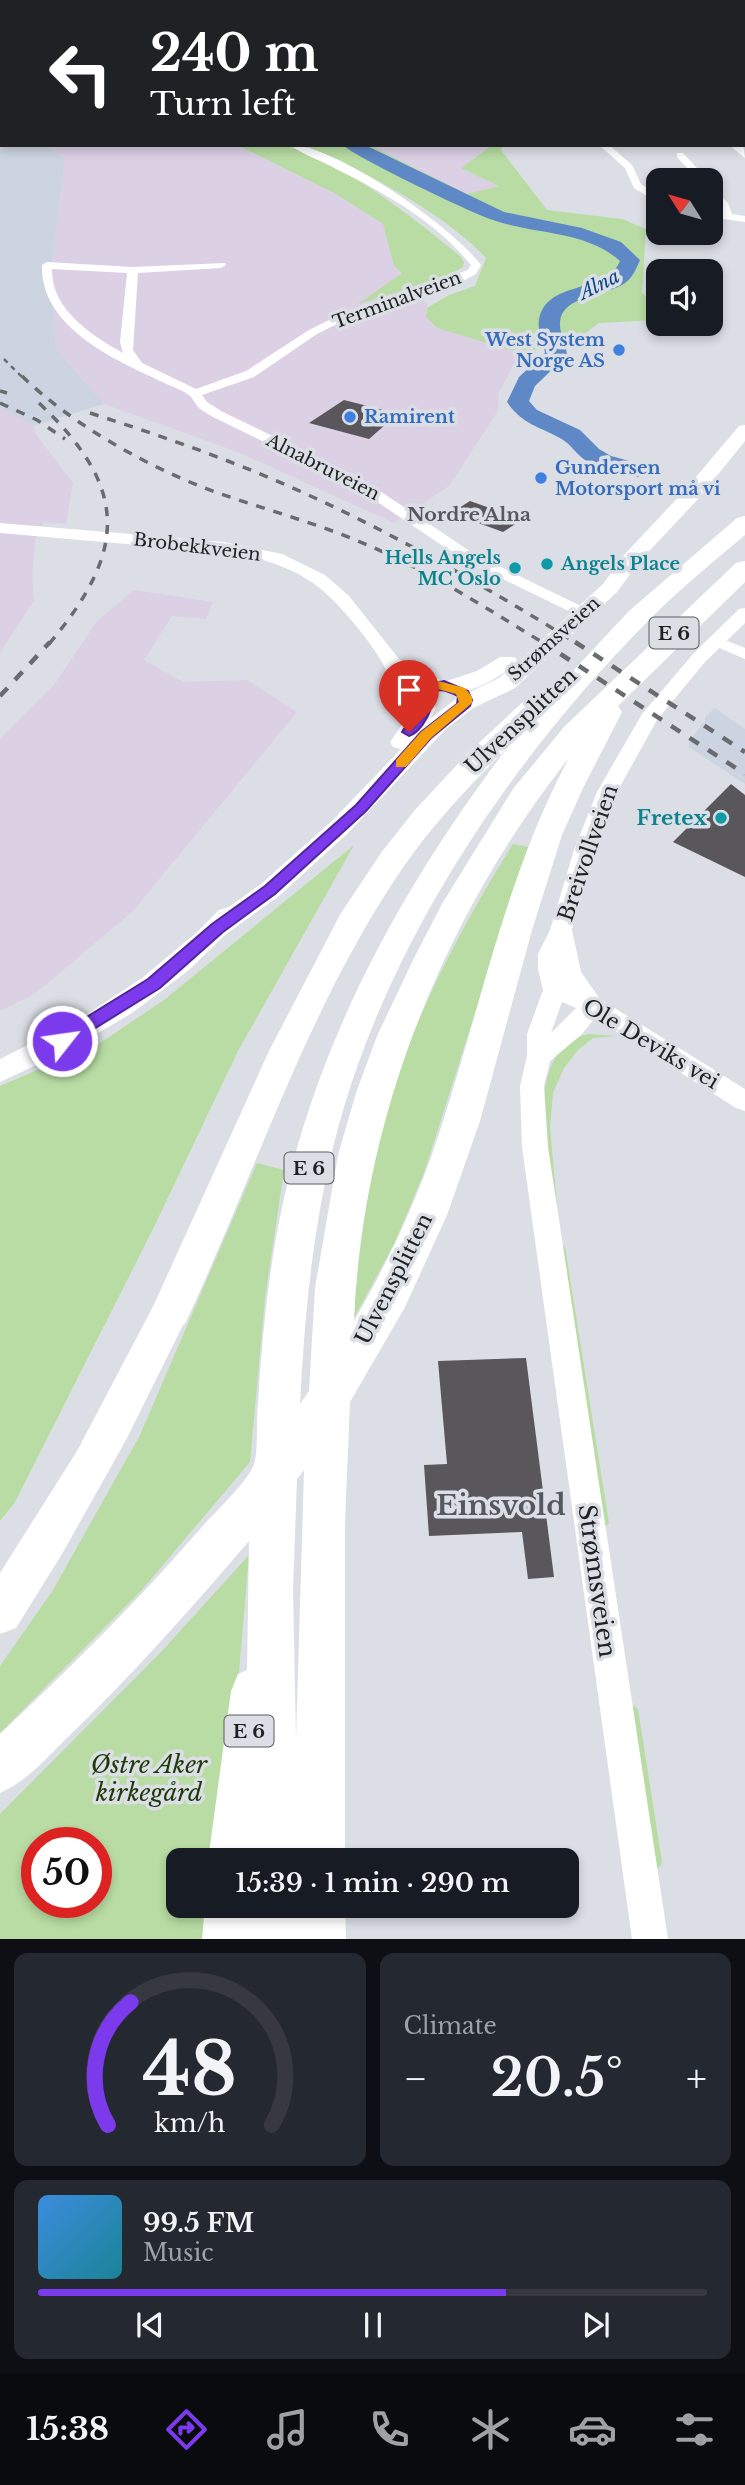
<!DOCTYPE html>
<meta charset="utf-8">
<style>
:root{--surface:#171b24;--page:#242831;--text:#f1f3f6;--muted:#9ea1a6;--line:#363941;--accent:#7c3aed}
body{margin:0;font-family:"Libre Baskerville",serif;background:var(--page);color:var(--text);height:100vh;display:flex;flex-direction:column;font-size:26px;white-space:nowrap}
*{box-sizing:border-box;margin:0}
p{font-size:23px;color:var(--muted)}
.icon{flex:none;width:38px;height:38px;fill:none;stroke:currentColor;stroke-width:2;stroke-linecap:round;stroke-linejoin:round}
.map{position:relative;height:1939px;overflow:hidden}
.sheet{display:flex;flex-direction:column;gap:14px;padding:14px;background:#0d0f14;flex:1}
.sheet>*{flex:none}
.hud{position:absolute;left:0px;top:0px;width:746px;height:147px;box-shadow:0 4px 10px #0003;background:#202124;color:#fff;overflow:hidden}
.needle{width:46px;rotate:307deg}
.controls{position:absolute;left:646px;top:168px;display:grid;gap:14px}
.controls a{display:grid;place-items:center;width:77px;height:77px;border-radius:14px;background:var(--surface);box-shadow:0 4px 10px #0003;font-size:35px}
.speed{position:absolute;left:21px;top:1827px;display:flex;gap:14px;font-size:35px;font-weight:700;text-align:center}
.speed>*{display:grid;place-content:center;width:91px;height:91px;border-radius:50%;background:var(--surface);box-shadow:0 4px 10px #0003;line-height:1}
.speed .limit{border:10px solid #d22;background:#fff;color:#111}
.pin{position:absolute;display:grid;place-items:center;width:60px;height:60px;color:#fff;margin:-72px -30px;border-radius:50% 50% 50% 0;rotate:-45deg;box-shadow:0 0 7px #0007}
.pin .icon{rotate:45deg}
.me{position:absolute;width:77px;margin:-38px;rotate:60deg;stroke-linejoin:round;filter:drop-shadow(0 0 5px #0008)}
.turn{display:flex;align-items:center;gap:24px;height:147px;padding:0 35px;font-size:32px}
.turn .icon{width:91px;height:91px;stroke-width:2.5}
.turn b{display:block;font-size:49px;line-height:60px}
.big{font-size:52px;font-weight:600;line-height:1.1}
.sheet .tile{flex:1;display:flex;flex-direction:column;justify-content:center;gap:10px;min-width:0;padding:0 24px;border-radius:14px;background:var(--page)}
.sheet .dial{align-items:center;gap:0}
.dial svg{height:182px;overflow:visible;fill:none;stroke:var(--line);stroke-width:7;stroke-linecap:round;text-anchor:middle}
.dial text{fill:var(--text);stroke:none}
.song{display:flex;align-items:center;gap:21px}
.cover{width:84px;height:84px;border-radius:10px;background:linear-gradient(135deg,hsl(210 70% 55%),hsl(190 70% 35%))}
.played{height:7px;border-radius:4px;background:linear-gradient(90deg,var(--accent) 70%,var(--line) 70%)}
.keys{display:flex;justify-content:space-around;direction:ltr}
.heat{display:flex;justify-content:space-between;align-items:center;font-size:38px;direction:ltr}
.sheet .tiles{flex:1;display:grid;gap:14px;grid-template-columns:1fr 1fr}
.tile:last-child{grid-column:span 2}
.trip{position:absolute;left:166px;top:1848px;width:413px;height:70px;border-radius:14px;background:var(--surface);box-shadow:0 4px 10px #0003;font-weight:600;line-height:70px;text-align:center}
.menu{display:flex;height:112px;justify-content:space-around;align-items:center;background:#090b0e;color:var(--muted)}
.menu .icon{width:49px;height:49px}
.menu .active{color:var(--accent)}
.menu b{font-size:32px;color:var(--text)}
.map>svg:first-child{display:block}
.industrial{fill:#dbd0e4}
.built{fill:#ccd4e1}
.green{fill:#b8dca3;fill-rule:evenodd}
.lines{fill:none;stroke-linecap:round;stroke-linejoin:round}
.river{fill:#5f89c6;fill-rule:evenodd}
.building{fill:#5a575c}
.minor{fill:#fff;fill-rule:evenodd}
.tertiary{fill:#fff;fill-rule:evenodd}
.secondary{fill:#fff;fill-rule:evenodd}
.trunk{fill:#fff;fill-rule:evenodd}
.motorway{fill:#fff;fill-rule:evenodd}
.rail-far2{stroke:#696b6f;stroke-width:2.5;stroke-dasharray:5 5;stroke-linecap:butt}
.rail-far1{stroke:#696b6f;stroke-width:3.5;stroke-dasharray:9 9;stroke-linecap:butt}
.rail{stroke:#696b6f;stroke-width:4.5;stroke-dasharray:11 11;stroke-linecap:butt}
.route{fill:#7c3aed;stroke:#51269a;stroke-width:2}
.slow{fill:#f59e0b}
.shop-dot{fill:#3f7fe0;stroke:#dbdfe5;stroke-width:2.5}
.culture-dot{fill:#0f9aa8;stroke:#dbdfe5;stroke-width:2.5}
.labels{text-anchor:middle;stroke-width:7;stroke-linejoin:round;paint-order:stroke}
.far-street-label{font-size:18px;fill:#202123;stroke:#dbdfe5}
.far-shop-label{font-size:18px;font-weight:bold;fill:#366cbe;stroke:#dbdfe5;text-anchor:start}
.far-culture-label{font-size:18px;font-weight:bold;fill:#0d838f;stroke:#dbdfe5;text-anchor:end}
.far-water-label{font-size:19px;font-style:italic;fill:#0a448d;stroke:#dbdfe5}
.far-neighbourhood-label{font-size:19px;font-weight:bold;fill:#55585e;stroke:#dbdfe5}
.shield{fill:#dbdfe5;stroke:#585a5d;stroke-width:2}
.shield-label{font-size:19px;font-weight:bold;fill:#202123}
.street-label{font-size:21px;fill:#202123;stroke:#dbdfe5}
.culture-label{font-size:21px;font-weight:bold;fill:#0d838f;stroke:#dbdfe5;text-anchor:end}
.near-street-label{font-size:24px;fill:#202123;stroke:#dbdfe5}
.near-park-label{font-size:24px;font-style:italic;fill:#1f3a09;stroke:#dbdfe5}
.near-neighbourhood-label{font-size:28px;font-weight:bold;fill:#55585e;stroke:#dbdfe5}
</style>
<div class="map">
<svg width="745" height="1939" viewBox="0 0 745 1939">
<rect width="100%" height="100%" fill="#dbdfe5"/>
<path class="industrial" d="M 0,0 L 745,0 L 745,18 L 744,2 L 2,2 L 2,14 Z
M 45,145 L 237,145 L 336,194 L 383,224 L 394,266 L 403,273 L 361,303 L 404,290 L 427,303 L 426,317 L 437,328 L 520,353 L 499,392 L 498,411 L 449,486 L 394,523 L 238,452 L 104,404 L 56,349 L 50,274 L 65,159 Z
M 366,145 L 492,145 L 461,168 L 500,186 L 467,194 Z
M 0,408 L 34,426 L 35,433 L 73,483 L 66,524 L 44,522 L 35,541 L 32,576 L 34,600 L 0,653 Z
M 134,590 L 213,602 L 206,619 L 172,616 L 144,660 L 183,682 L 247,680 L 297,712 L 133,911 L 35,994 L 0,1011 L 0,739 L 54,685 L 97,621 Z"/>
<path class="built" d="M 0,114 L 2,145 L 45,145 L 65,159 L 50,274 L 56,349 L 104,404 L 34,426 L 0,408 Z
M 715,708 L 745,729 L 745,784 L 689,747 L 689,741 L 705,721 L 705,717 Z"/>
<path class="green" d="M 237,145 C 252,145 272,142 286,146 C 350,166 409,215 460,256 L 464,262 L 463,267 L 442,279 L 358,304 L 402,273 L 394,266 L 383,224 L 336,194 Z
M 305,145 L 366,145 L 377,149 L 467,194 L 499,186 L 461,168 L 492,145 L 503,145 L 501,150 L 547,210 L 622,219 L 646,229 L 642,293 L 658,306 L 658,320 L 599,323 L 572,343 L 520,353 L 437,328 L 426,317 L 427,308 L 449,295 L 475,286 L 486,258 C 442,211 364,172 305,145 Z
M 513,844 L 528,847 L 424,1173 L 395,1242 L 352,1322 C 358,1265 364,1209 376,1153 C 399,1043 454,939 513,844 Z
M 354,845 L 238,1051 L 153,1229 L 15,1502 L 0,1521 L 0,1086 L 100,1043 L 164,1000 Z
M 588,1034 L 616,1036 L 593,1038 L 578,1050 L 564,1068 L 553,1093 L 550,1127 L 557,1205 C 545,1158 522,1050 588,1034 Z
M 257,1163 L 284,1170 L 265,1298 L 250,1462 L 141,1591 L 0,1733 L 0,1666 L 53,1590 L 140,1435 Z
M 561,1244 L 565,1247 L 609,1523 L 606,1526 L 602,1526 Z
M 249,1555 L 223,1860 L 178,1860 L 178,1906 L 221,1906 L 219,1939 L 0,1939 L 0,1814 L 161,1652 ZM 37,1843 L 96,1843 L 96,1902 L 37,1902 Z
M 634,1706 L 638,1709 L 662,1862 L 660,1867 L 655,1868 L 630,1707 Z"/>
<g class="lines">
<path class="river" d="M 0,14 L 2,14 L 2,23 L 0,23 Z
M 343,145 L 365,145 L 504,212 L 582,228 L 621,242 L 640,260 C 636,269 633,277 625,283 C 608,296 562,295 560,322 C 559,333 566,344 567,355 L 535,386 L 529,401 L 537,410 L 580,430 L 599,449 L 611,456 L 648,466 L 651,471 L 648,476 C 630,480 599,470 585,460 C 576,454 570,443 560,438 C 538,426 522,424 507,402 L 519,377 L 545,353 C 544,343 537,331 539,320 C 546,279 606,295 620,261 C 585,230 535,235 493,220 C 473,214 353,156 343,145 Z"/>
</g>
<path class="building" d="M 344,400 L 391,412 L 378,423 L 385,425 L 369,439 L 309,423 Z
M 470,501 L 487,507 L 520,521 L 503,532 L 451,513 Z
M 731,784 L 745,795 L 745,877 L 673,842 Z
M 526,1358 L 554,1577 L 528,1579 L 522,1532 L 429,1536 L 424,1465 L 447,1464 L 438,1361 Z"/>
<g class="lines">
<path class="minor" d="M 135,0 L 163,0 L 166,2 L 137,2 Z
M 187,0 L 215,0 L 184,2 Z
M 297,0 L 308,0 L 310,2 L 299,2 Z
M 427,0 L 435,0 L 436,2 L 428,2 Z
M 739,0 L 745,0 L 745,4 L 744,2 Z
M 0,34 L 2,34 L 2,38 L 0,38 Z
M 290,145 C 336,145 453,227 481,265 L 476,274 L 465,280 L 339,323 L 317,334 L 254,377 L 202,395 L 207,402 L 221,411 L 362,479 L 474,554 L 589,610 L 591,613 L 589,616 L 579,616 L 464,560 L 352,485 L 213,417 C 208,414 202,411 199,408 C 195,404 193,398 189,395 C 179,388 165,384 154,378 C 108,357 40,324 42,265 L 47,262 L 132,267 L 225,263 L 226,265 L 221,268 L 138,273 L 133,350 L 142,363 L 196,389 L 246,371 L 309,330 L 331,319 L 468,270 L 471,265 C 436,222 387,194 338,170 C 323,161 303,155 290,145 ZM 52,269 L 127,273 L 120,342 L 123,353 C 91,335 51,309 52,269 Z
M 599,145 L 609,145 L 632,165 L 641,184 L 658,196 L 658,203 L 634,188 L 625,168 Z
M 677,153 L 683,153 L 708,180 L 698,180 L 677,157 Z
M 710,186 L 728,203 L 732,214 L 745,216 L 745,222 L 710,217 L 710,211 L 721,213 L 710,196 Z
M 715,636 L 745,648 L 745,659 L 710,644 L 707,641 L 710,638 Z"/>
<path class="tertiary" d="M 0,523 L 224,542 L 282,554 L 325,575 L 349,596 L 399,659 L 444,682 L 446,686 L 437,692 L 408,678 L 429,700 L 420,706 C 399,700 392,681 383,664 C 371,641 334,597 313,583 C 263,548 196,550 138,545 C 92,541 46,537 0,533 Z
M 745,608 L 745,623 L 705,662 L 657,720 L 617,792 L 596,850 L 572,930 L 581,972 L 600,999 L 745,1089 L 745,1111 L 736,1108 L 595,1018 L 581,1035 L 550,1061 L 544,1086 L 548,1147 L 668,1939 L 632,1939 L 522,1147 L 520,1086 L 527,1056 L 527,1034 L 543,990 L 538,969 L 538,954 L 550,930 L 574,850 L 597,792 L 642,714 L 693,654 L 739,609 ZM 562,1002 L 576,1008 L 551,1033 Z"/>
<path class="secondary" d="M 516,0 L 527,0 L 528,2 L 517,2 Z
M 744,4 L 745,4 L 745,10 L 744,10 Z
M 729,145 L 743,145 L 745,158 Z
M 745,425 L 745,441 L 699,498 L 639,562 L 617,592 L 515,688 L 473,708 L 446,729 L 348,833 L 279,896 L 225,935 L 189,970 L 132,1013 L 71,1049 L 0,1082 L 0,1059 L 83,1017 L 142,978 L 196,933 L 219,910 L 229,907 L 261,884 L 332,821 L 401,749 L 393,747 L 390,742 L 417,703 L 433,703 L 436,708 L 430,719 L 457,698 L 499,678 L 511,668 C 494,680 466,697 444,692 L 441,687 L 444,682 L 477,671 L 500,657 L 514,657 L 518,661 L 516,664 L 603,584 L 625,554 L 685,490 L 739,426 Z"/>
<path class="trunk" d="M 171,1294 L 185,1299 L 190,1311 L 126,1440 L 62,1554 L 16,1628 L 0,1634 L 0,1573 L 77,1451 L 157,1299 Z"/>
<path class="motorway" d="M 745,516 L 745,535 C 712,563 677,591 646,623 C 515,756 398,927 344,1107 C 315,1204 305,1304 300,1404 L 309,1391 L 315,1288 L 338,1155 L 356,1093 L 377,1036 L 415,956 L 442,904 L 513,789 L 564,727 L 736,563 L 745,561 L 745,582 L 618,706 L 622,712 L 583,788 L 562,835 L 532,930 L 480,1121 L 447,1215 L 405,1307 L 350,1402 L 345,1524 L 345,1860 L 208,1860 L 231,1691 L 238,1674 L 247,1670 L 249,1541 C 192,1608 133,1674 70,1735 C 48,1756 28,1781 0,1793 L 0,1734 C 70,1668 138,1601 201,1528 C 215,1512 244,1485 253,1467 C 259,1454 256,1419 258,1404 C 261,1350 266,1297 275,1244 C 307,1059 395,896 507,748 C 469,786 432,825 402,869 C 307,1008 256,1172 185,1324 L 171,1329 L 157,1324 L 151,1311 L 269,1051 L 341,913 L 381,853 L 414,811 L 468,753 L 526,699 L 536,697 L 546,700 L 629,611 L 737,518 ZM 569,758 C 508,871 483,997 444,1118 C 422,1190 391,1257 354,1321 C 362,1119 443,917 569,758 ZM 304,1470 L 296,1740 L 293,1590 L 297,1479 Z
M 205,1906 L 345,1906 L 346,1939 L 202,1939 Z"/>
<path class="rail-far2" d="M 4,359 L 23,378"/>
<path class="rail-far1" d="M 22,376 C 69,422 141,463 202,487 C 252,506 304,519 353,539 C 421,566 483,606 545,644
M 0,391 L 7,393
M 0,403 L 37,420 L 65,439
M 39,403 C 129,488 128,550 49,644
M 90,413 C 162,436 234,461 304,493 C 399,536 489,589 578,644"/>
<path class="rail" d="M 542,642 L 745,774
M 575,642 L 745,752
M 0,696 L 50,642"/>
</g>
<path class="route" d="M 444,681 L 468,691 L 472,700 L 470,706 L 431,738 L 366,811 L 275,894 L 223,932 L 160,988 L 68,1045 L 56,1045 L 54,1041 L 56,1036 L 148,979 L 212,924 L 265,886 L 356,805 L 421,732 L 457,704 L 458,696 C 447,691 436,686 427,696 L 431,708 C 428,718 419,733 409,736 L 402,732 L 418,708 L 414,703 C 413,685 431,684 444,681 Z"/>
<path class="slow" d="M 438,681 L 465,688 L 472,697 L 472,703 L 431,738 L 406,767 L 396,767 L 396,760 L 421,732 L 459,702 L 456,694 L 434,688 L 434,683 Z"/>
<g class="shop-dot">
<circle cx="619" cy="350" r="7"/>
<circle cx="350" cy="417" r="7"/>
<circle cx="541" cy="478" r="7"/>
</g>
<g class="culture-dot">
<circle cx="547" cy="564" r="7"/>
<circle cx="515" cy="568" r="7"/>
<circle cx="721" cy="818" r="7"/>
</g>
<g class="labels">
<g class="far-street-label">
<text transform="translate(397 300) rotate(-20)" y="6">Terminalveien</text>
<text transform="translate(323 467) rotate(27)" y="6">Alnabruveien</text>
<text transform="translate(197 547) rotate(7)" y="6">Brobekkveien</text>
<text transform="translate(554 639) rotate(-42)" y="6">Strømsveien</text>
</g>
<g class="far-shop-label">
<text x="605" y="346" text-anchor="end">West System<tspan x="605" dy="21">Norge AS</tspan></text>
<text x="364" y="423">Ramirent</text>
<text x="555" y="474">Gundersen<tspan x="555" dy="21">Motorsport må vi</tspan></text>
</g>
<g class="far-culture-label">
<text x="501" y="564">Hells Angels<tspan x="501" dy="21">MC Oslo</tspan></text>
<text x="561" y="570" text-anchor="start">Angels Place</text>
</g>
<g class="far-water-label">
<text transform="translate(599 284) rotate(-27)" y="7">Alna</text>
</g>
<g class="far-neighbourhood-label">
<text x="469" y="521">Nordre Alna</text>
</g>
<g class="shield">
<rect x="649.5" y="617.5" width="49" height="31" rx="5"/>
<rect x="284.5" y="1152.5" width="49" height="31" rx="5"/>
<rect x="224.5" y="1715.5" width="49" height="31" rx="5"/>
</g>
<g class="shield-label">
<text x="674" y="640">E 6</text>
<text x="309" y="1175">E 6</text>
<text x="249" y="1738">E 6</text>
</g>
<g class="street-label">
<text transform="translate(521 721) rotate(-43)" y="7">Ulvensplitten</text>
<text transform="translate(588 853) rotate(-71)" y="7">Breivollveien</text>
<text transform="translate(651 1044) rotate(31)" y="7">Ole Deviks vei</text>
<text transform="translate(394 1279) rotate(-63)" y="7">Ulvensplitten</text>
</g>
<g class="culture-label">
<text x="707" y="825">Fretex</text>
</g>
<g class="near-street-label">
<text transform="translate(597 1581) rotate(82)" y="8">Strømsveien</text>
</g>
<g class="near-park-label">
<text x="149" y="1773">Østre Aker<tspan x="149" dy="28">kirkegård</tspan></text>
</g>
<g class="near-neighbourhood-label">
<text x="501" y="1515">Einsvold</text>
</g>
</g>
</svg>
<div class="controls">
<a><svg class="needle" viewBox="-14 -14 28 28"><path d="M0-13l5 13h-10z" fill="#e53935"/><path d="M0 13l5-13h-10z" fill="#9ea1a6"/></svg></a>
<a><svg class="icon" aria-label="sound" viewBox="0 0 24 24"><path d="M4 9h4l5-4v14l-5-4H4zM17 9q2 3 0 6"/></svg></a>
</div>
<div class="speed"><div class="limit">50</div></div>
<div class="pin" style="left:409px;top:732px;background:#d93025"><svg class="icon" aria-label="arrive" viewBox="0 0 24 24"><path d="M6 21V4h12l-3 4 3 4H6"/></svg></div>
<svg class="me" style="left:62px;top:1041px" viewBox="-20 -20 40 40"><circle r="17" fill="#7c3aed" stroke="#fff" stroke-width="3"/><path d="M0-11L8 9 0 5-8 9z" fill="#fff"/></svg>
<div class="trip">15:39 · 1 min · 290 m</div>
<div class="hud">
<div class="turn"><svg class="icon" aria-label="left" viewBox="0 0 24 24"><path d="M17 20v-9H6M10 6l-5 5 5 5"/></svg><div><b>240 m</b>Turn left</div></div>
</div>
</div>
<section class="sheet">
<div class="tiles">
<div class="tile dial"><svg viewBox="0 0 100 80">
<path d="M14 69A42 42 0 1 1 86 69"/>
<path d="M14 69A42 42 0 0 1 24 15" stroke="#7c3aed"/>
<text x="50" y="56" font-size="32" font-weight="700">48</text>
<text x="50" y="72" font-size="11">km/h</text>
</svg></div>
<div class="tile"><p>Climate</p>
<div class="heat"><a>−</a><b class="big">20.5°</b><a>+</a></div>
</div>
<div class="tile">
<div class="song"><i class="cover"></i><div><b>99.5 FM</b><p>Music</p></div></div>
<div class="played"></div>
<div class="keys"><svg class="icon" aria-label="previous" viewBox="0 0 24 24"><path d="M18 5L8 12l10 7zM5 5v14"/></svg><svg class="icon" aria-label="pause" viewBox="0 0 24 24"><path d="M8 5v14M16 5v14"/></svg><svg class="icon" aria-label="next" viewBox="0 0 24 24"><path d="M6 5l10 7-10 7zM19 5v14"/></svg></div>
</div>
</div>
</section>
<nav class="menu">
<b>15:38</b>
<svg class="icon active" aria-label="directions" viewBox="0 0 24 24"><path d="M12 3l9 9-9 9-9-9zM9 14v-3h6M13 9l2 2-2 2"/></svg>
<svg class="icon" aria-label="music" viewBox="0 0 24 24"><path d="M9 18V5l10-2v13"/><circle cx="6" cy="18" r="3"/><circle cx="16" cy="16" r="3"/></svg>
<svg class="icon" aria-label="phone" viewBox="0 0 24 24"><path d="M5 4h4l2 5-3 2q2 4 5 5l2-3 5 2v4C11 20 4 13 5 4z"/></svg>
<svg class="icon" aria-label="climate" viewBox="0 0 24 24"><path d="M12 3v18M4 7l16 10M4 17L20 7"/></svg>
<svg class="icon" aria-label="car" viewBox="0 0 24 24"><path d="M5 17H2v-5l4-1 3-4h7l3 4 3 1v5h-3M9 17h6M6 11h13"/><circle cx="7" cy="17" r="2"/><circle cx="17" cy="17" r="2"/></svg>
<svg class="icon" aria-label="filters" viewBox="0 0 24 24"><path d="M4 7h16M4 17h16"/><circle cx="9" cy="7" r="2"/><circle cx="15" cy="17" r="2"/></svg>
</nav>
